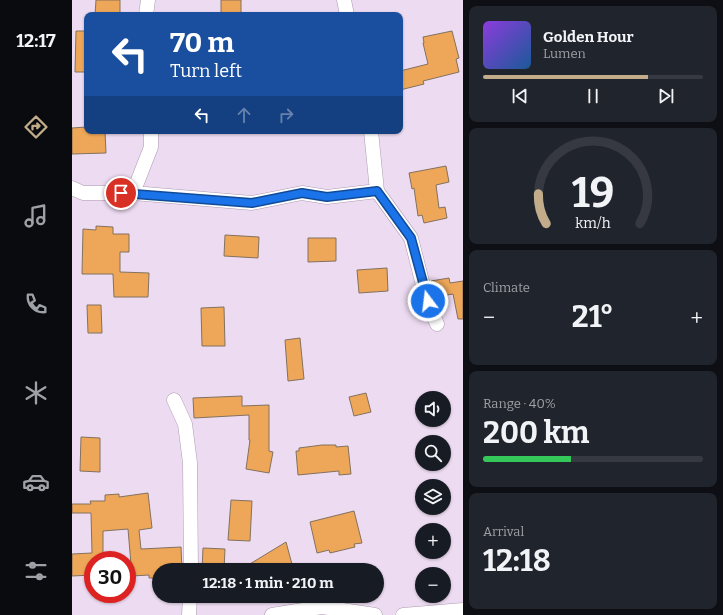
<!DOCTYPE html>
<meta charset="utf-8">
<style>
:root{--surface:#171b24;--page:#20242c;--text:#f1f3f6;--muted:#9ea1a6;--line:#363941;--accent:#c3ac8a}
body{margin:0;font-family:Bitter,serif;background:var(--page);color:var(--text);height:100vh;display:flex;flex-direction:column;font-size:15px;white-space:nowrap}
*{box-sizing:border-box;margin:0}
p{font-size:13px;color:var(--muted)}
.icon{flex:none;width:22px;height:22px;fill:none;stroke:currentColor;stroke-width:2;stroke-linecap:round;stroke-linejoin:round}
.map{position:relative;flex:1;overflow:hidden}
.sheet{display:flex;flex-direction:column;gap:6px;padding:6px;background:#0d0f14;width:260px}
.sheet>*{flex:none}
.hud{position:absolute;left:12px;top:12px;width:319px;height:122px;border-radius:8px;box-shadow:0 1px 3px #0004;background:#1a4fa0;color:#fff;overflow:hidden}
.controls{position:absolute;left:343px;top:391px;display:grid;gap:8px}
.controls a{display:grid;place-items:center;width:36px;height:36px;border-radius:50%;background:var(--surface);box-shadow:0 1px 3px #0004;font-size:20px}
.speed{position:absolute;left:12px;top:551px;display:flex;gap:8px;font-size:20px;font-weight:700;text-align:center}
.speed>*{display:grid;place-content:center;width:52px;height:52px;border-radius:50%;background:var(--surface);box-shadow:0 1px 3px #0004;line-height:1}
.speed .limit{border:6px solid #d22;background:#fff;color:#111}
.pin{position:absolute;display:grid;place-items:center;width:34px;height:34px;color:#fff;margin:-17px;border:2px solid #fff;border-radius:50%;box-shadow:0 1px 4px #0007}
.me{position:absolute;width:44px;margin:-22px;rotate:345deg;stroke-linejoin:round;filter:drop-shadow(0 0 3px #0008)}
.turn{display:flex;align-items:center;gap:14px;height:84px;padding:0 20px;font-size:18px}
.turn .icon{width:52px;height:52px;stroke-width:2.5}
.turn b{display:block;font-size:28px;line-height:34px}
.lanes{display:flex;align-items:center;height:38px;padding:0 20px;background:#0003;justify-content:center;gap:20px;direction:ltr}
.lanes .off{opacity:.35}
.big{font-size:30px;font-weight:700;line-height:1.1}
.sheet .card{flex:1;display:flex;flex-direction:column;justify-content:center;gap:6px;min-width:0;padding:0 14px;border-radius:8px;background:var(--page)}
.sheet .dial{align-items:center;gap:0}
.dial svg{height:104px;overflow:visible;fill:none;stroke:var(--line);stroke-width:7;stroke-linecap:round;text-anchor:middle}
.dial text{fill:var(--text);stroke:none}
.song{display:flex;align-items:center;gap:12px}
.cover{width:48px;height:48px;border-radius:6px;background:linear-gradient(135deg,hsl(270 70% 55%),hsl(210 70% 35%))}
.played{height:4px;border-radius:2px;background:linear-gradient(90deg,var(--accent) 75%,var(--line) 75%)}
.keys{display:flex;justify-content:space-around;direction:ltr}
.heat{display:flex;justify-content:space-between;align-items:center;font-size:22px;direction:ltr}
.charge{height:6px;border-radius:3px;background:linear-gradient(90deg,#34c759 40%,var(--line) 0)}
.trip{position:absolute;left:80px;top:563px;width:232px;height:40px;border-radius:20px;background:var(--surface);box-shadow:0 1px 3px #0004;font-weight:700;line-height:40px;text-align:center}
main{display:flex;flex:1;min-height:0}
.dock{display:flex;flex-direction:column;width:72px;justify-content:space-around;align-items:center;background:#090b0e;color:var(--muted)}
.dock .icon{width:28px;height:28px}
.dock .on{color:var(--accent)}
.dock b{font-size:18px;color:var(--text)}
.map>svg:first-child{display:block}
.building{fill:#eea758;stroke:#83715f}
.lines{fill:none;stroke-linecap:round;stroke-linejoin:round}
.minor-casing{stroke:#ac9bb0;stroke-width:15}
.minor{stroke:#fff;stroke-width:14}
.route-casing{stroke:#114b97;stroke-width:10}
.route{stroke:#1a73e8;stroke-width:7}
</style>
<main>
<nav class="dock">
<b>12:17</b>
<svg class="icon on" aria-label="directions" viewBox="0 0 24 24"><path d="M12 3l9 9-9 9-9-9zM9 14v-3h6M13 9l2 2-2 2"/></svg>
<svg class="icon" aria-label="music" viewBox="0 0 24 24"><path d="M9 18V5l10-2v13"/><circle cx="6" cy="18" r="3"/><circle cx="16" cy="16" r="3"/></svg>
<svg class="icon" aria-label="phone" viewBox="0 0 24 24"><path d="M5 4h4l2 5-3 2q2 4 5 5l2-3 5 2v4C11 20 4 13 5 4z"/></svg>
<svg class="icon" aria-label="climate" viewBox="0 0 24 24"><path d="M12 3v18M4 7l16 10M4 17L20 7"/></svg>
<svg class="icon" aria-label="car" viewBox="0 0 24 24"><path d="M5 17H2v-5l4-1 3-4h7l3 4 3 1v5h-3M9 17h6M6 11h13"/><circle cx="7" cy="17" r="2"/><circle cx="17" cy="17" r="2"/></svg>
<svg class="icon" aria-label="filters" viewBox="0 0 24 24"><path d="M4 7h16M4 17h16"/><circle cx="9" cy="7" r="2"/><circle cx="15" cy="17" r="2"/></svg>
</nav>
<div class="map">
<svg width="391" height="615" viewBox="0 0 391 615">
<rect width="100%" height="100%" fill="#eddbf1"/>
<path class="building" d="M 24,0 L 48,0 L 48,15 L 23,15 Z
M 149,0 L 169,0 L 169,15 L 149,15 Z
M 4,31 L 15,31 L 15,72 L 3,72 Z
M 380,31 L 387,58 L 384,59 L 387,72 L 351,81 L 352,84 L 328,90 L 328,71 L 356,64 L 351,43 L 352,43 L 351,37 Z
M 15,127 L 15,131 L 33,131 L 34,153 L 0,154 L 0,128 Z
M 374,166 L 377,182 L 364,185 L 367,208 L 373,207 L 375,218 L 352,223 L 350,215 L 346,216 L 342,188 L 340,189 L 337,173 Z
M 24,226 L 41,227 L 41,234 L 57,234 L 57,252 L 48,252 L 48,272 L 77,273 L 76,297 L 42,297 L 41,274 L 10,274 L 11,229 L 24,230 Z
M 153,235 L 187,237 L 186,258 L 152,256 Z
M 236,238 L 264,238 L 264,261 L 236,262 Z
M 315,268 L 316,291 L 287,293 L 285,270 Z
M 377,278 L 378,283 L 391,281 L 391,319 L 386,319 L 381,294 L 363,297 L 359,281 Z
M 15,305 L 29,305 L 30,333 L 16,333 Z
M 152,307 L 153,346 L 130,346 L 129,308 Z
M 228,338 L 232,379 L 216,381 L 213,340 Z
M 294,393 L 299,412 L 282,416 L 277,397 Z
M 170,396 L 170,406 L 197,405 L 197,451 L 201,452 L 197,473 L 174,469 L 178,440 L 177,440 L 177,415 L 122,418 L 121,398 Z
M 9,437 L 28,438 L 28,472 L 8,471 Z
M 250,445 L 264,445 L 264,447 L 276,446 L 279,474 L 267,475 L 267,471 L 226,475 L 224,451 L 227,451 L 227,448 Z
M 76,493 L 80,528 L 67,530 L 69,549 L 109,547 L 110,570 L 87,570 L 87,578 L 77,578 L 77,575 L 60,576 L 56,529 L 31,531 L 31,560 L 21,560 L 21,575 L 0,576 L 0,554 L 20,553 L 19,513 L 0,513 L 0,504 L 19,504 L 18,501 L 33,501 L 33,495 L 47,494 L 47,497 Z
M 159,500 L 180,501 L 178,541 L 156,540 Z
M 282,511 L 290,543 L 282,544 L 283,547 L 258,553 L 257,550 L 245,553 L 238,522 Z
M 214,542 L 221,568 L 214,570 L 168,570 Z
M 131,548 L 153,549 L 152,570 L 130,570 Z"/>
<g class="lines">
<g class="minor-casing">
<path id="minor" d="M 272,0 L 275,15
M 74,15 L 76,0
M 0,188 L 11,193 L 61,193 L 180,203 L 230,193 L 255,197 L 305,191 L 299,131
M 305,191 L 339,238 L 355,301 L 365,324
M 61,193 L 79,147 L 79,131
M 102,400 L 113,424 L 118,463 L 119,570
M 117,615 L 118,596
M 200,615 L 250,607 L 303,615
M 331,615 L 391,610"/>
</g>
<use href="#minor" class="minor"/>
</g>
<g class="lines">
<g class="route-casing">
<path id="route" d="M 49,193 L 180,203 L 230,193 L 255,197 L 305,191 L 339,238 L 356,301"/>
</g>
<use href="#route" class="route"/>
</g>
</svg>
<div class="controls">
<a><svg class="icon" aria-label="sound" viewBox="0 0 24 24"><path d="M4 9h4l5-4v14l-5-4H4zM17 9q2 3 0 6"/></svg></a>
<a><svg class="icon" aria-label="search" viewBox="0 0 24 24"><circle cx="10" cy="10" r="6"/><path d="M15 15l6 6"/></svg></a>
<a><svg class="icon" aria-label="layers" viewBox="0 0 24 24"><path d="M12 4l9 5-9 5-9-5zM3 14l9 5 9-5"/></svg></a>
<a>+</a>
<a>−</a>
</div>
<div class="speed"><div class="limit">30</div></div>
<div class="pin" style="left:49px;top:193px;background:#d93025"><svg class="icon" aria-label="arrive" viewBox="0 0 24 24"><path d="M6 21V4h12l-3 4 3 4H6"/></svg></div>
<svg class="me" style="left:356px;top:301px" viewBox="-20 -20 40 40"><circle r="17" fill="#1a73e8" stroke="#fff" stroke-width="3"/><path d="M0-11L8 9 0 5-8 9z" fill="#fff"/></svg>
<div class="trip">12:18 · 1 min · 210 m</div>
<div class="hud">
<div class="turn"><svg class="icon" aria-label="left" viewBox="0 0 24 24"><path d="M17 20v-9H6M10 6l-5 5 5 5"/></svg><div><b>70 m</b>Turn left</div></div>
<div class="lanes"><svg class="icon" aria-label="left" viewBox="0 0 24 24"><path d="M17 20v-9H6M10 6l-5 5 5 5"/></svg><svg class="icon off" aria-label="ahead" viewBox="0 0 24 24"><path d="M12 20V5M6 11l6-6 6 6"/></svg><svg class="icon off" aria-label="right" viewBox="0 0 24 24"><path d="M7 20v-9h11M14 6l5 5-5 5"/></svg></div>
</div>
</div>
<section class="sheet">
<div class="card">
<div class="song"><i class="cover"></i><div><b>Golden Hour</b><p>Lumen</p></div></div>
<div class="played"></div>
<div class="keys"><svg class="icon" aria-label="previous" viewBox="0 0 24 24"><path d="M18 5L8 12l10 7zM5 5v14"/></svg><svg class="icon" aria-label="pause" viewBox="0 0 24 24"><path d="M8 5v14M16 5v14"/></svg><svg class="icon" aria-label="next" viewBox="0 0 24 24"><path d="M6 5l10 7-10 7zM19 5v14"/></svg></div>
</div>
<div class="card dial"><svg viewBox="0 0 100 80">
<path d="M14 69A42 42 0 1 1 86 69"/>
<path d="M14 69A42 42 0 0 1 8 46" stroke="#c3ac8a"/>
<text x="50" y="56" font-size="32" font-weight="700">19</text>
<text x="50" y="72" font-size="11">km/h</text>
</svg></div>
<div class="card"><p>Climate</p>
<div class="heat"><a>−</a><b class="big">21°</b><a>+</a></div>
</div>
<div class="card"><p>Range · 40%</p><b class="big">200 km</b><div class="charge"></div></div>
<div class="card"><p>Arrival</p><b class="big">12:18</b></div>
</section>
</main>
